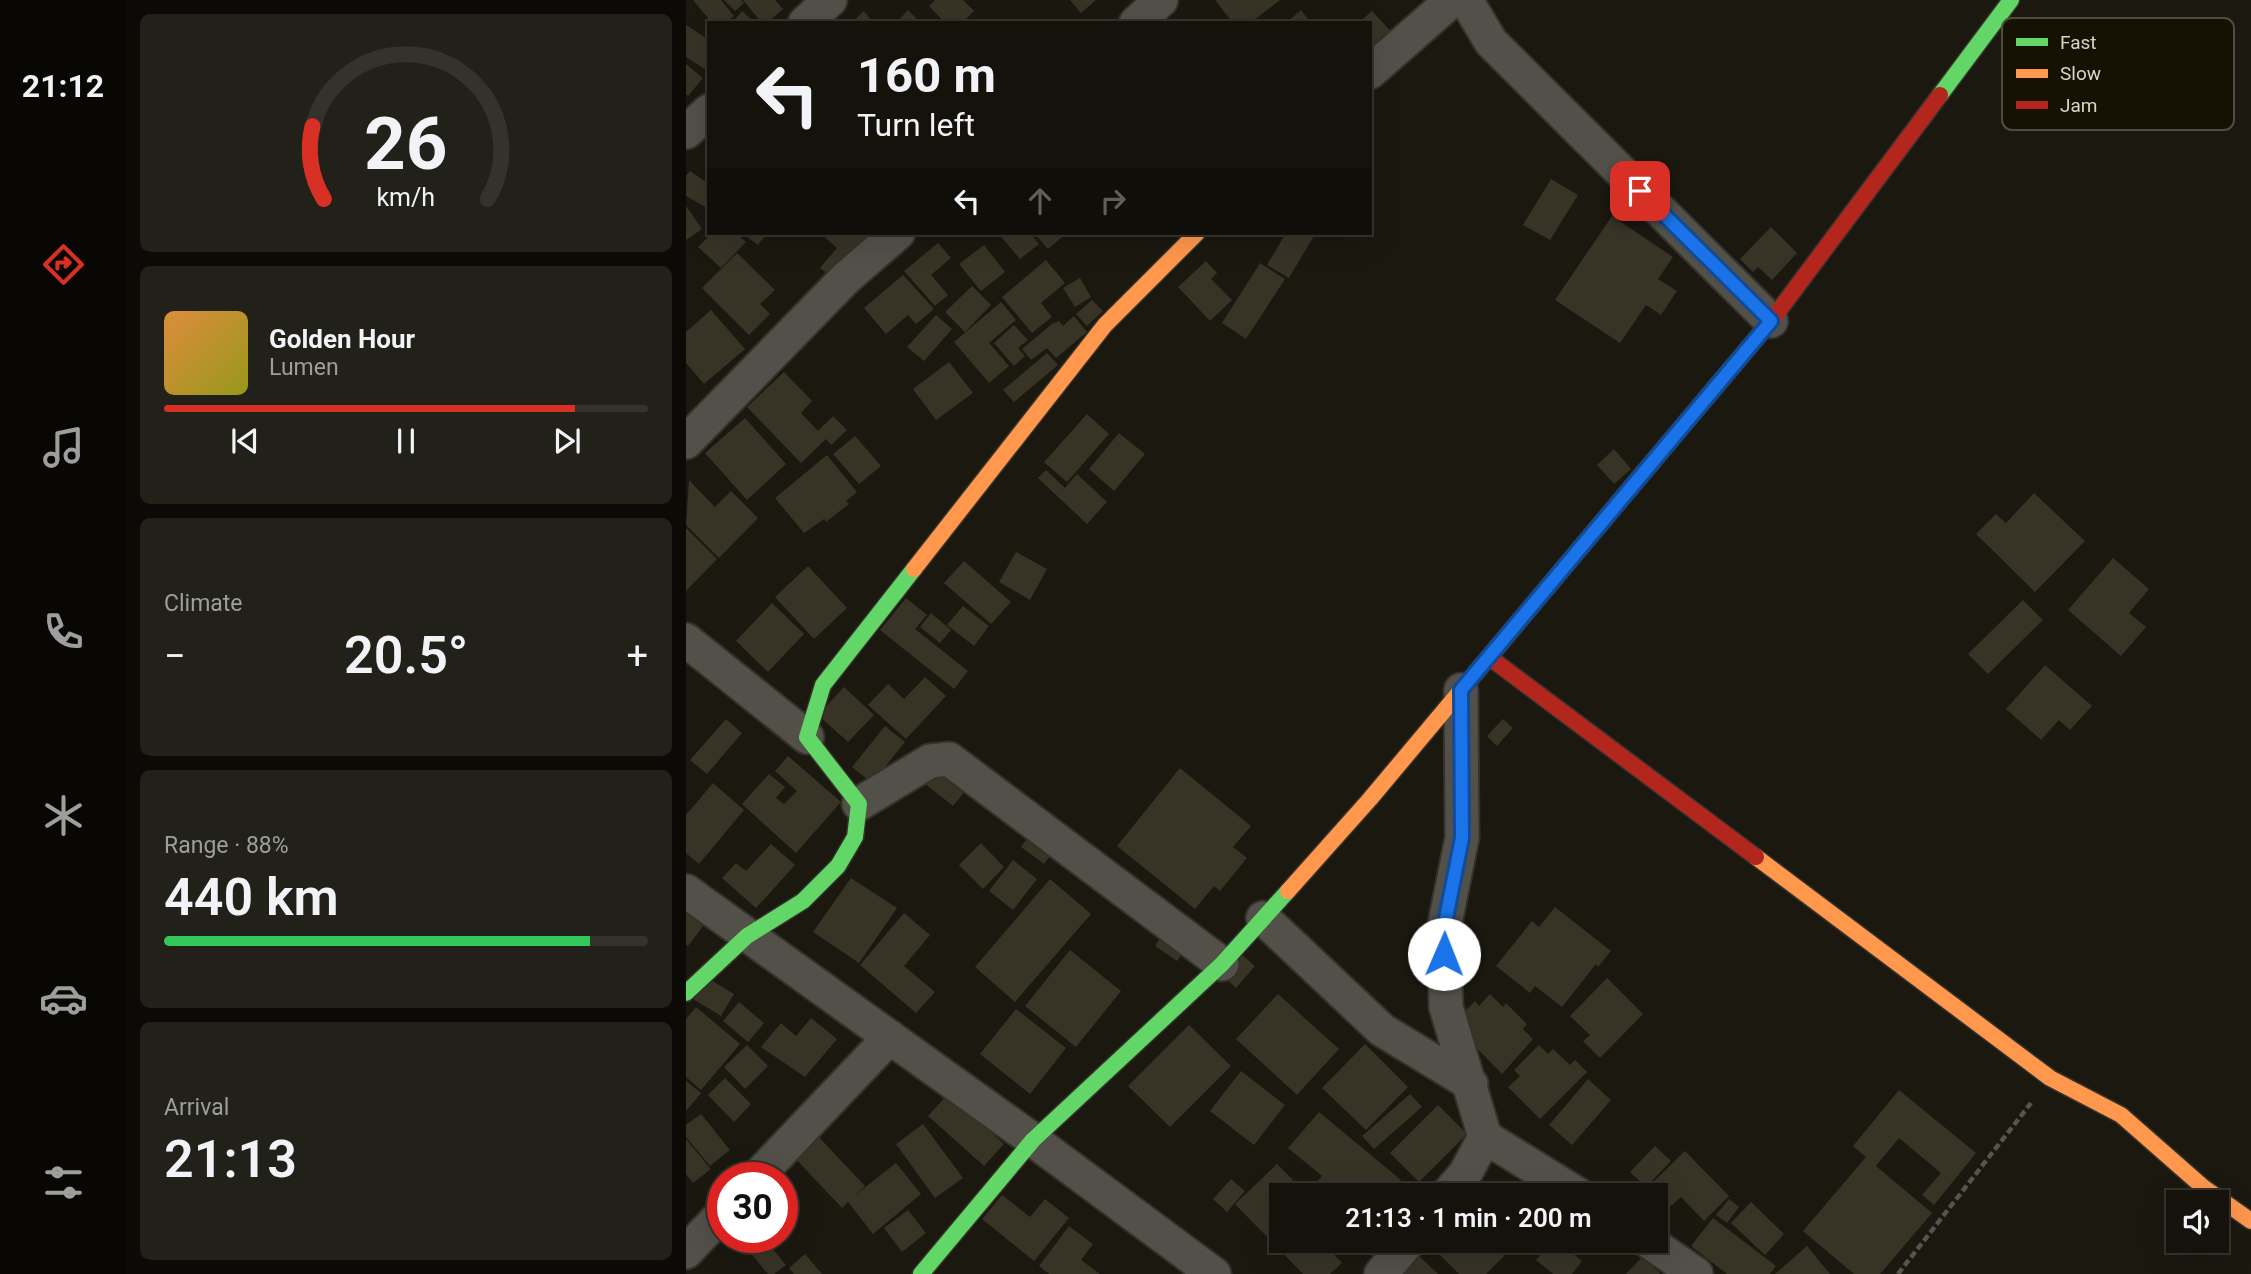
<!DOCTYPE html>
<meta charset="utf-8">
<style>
:root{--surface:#14120b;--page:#212019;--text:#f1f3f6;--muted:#9d9e9d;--line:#33322c;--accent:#d93025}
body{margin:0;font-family:Roboto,sans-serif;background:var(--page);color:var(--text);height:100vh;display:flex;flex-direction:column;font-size:26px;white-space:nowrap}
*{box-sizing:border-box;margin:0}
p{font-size:23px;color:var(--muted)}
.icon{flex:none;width:38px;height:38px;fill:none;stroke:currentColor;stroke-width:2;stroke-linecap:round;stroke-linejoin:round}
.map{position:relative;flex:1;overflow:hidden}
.drawer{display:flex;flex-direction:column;gap:14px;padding:14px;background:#0b0a06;width:560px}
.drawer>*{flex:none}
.top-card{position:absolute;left:21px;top:21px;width:665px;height:214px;border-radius:0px;box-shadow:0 7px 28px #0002,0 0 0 2px var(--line);background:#14120b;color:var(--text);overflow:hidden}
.tools{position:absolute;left:1480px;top:1190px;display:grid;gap:14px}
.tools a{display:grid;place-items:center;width:63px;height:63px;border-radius:0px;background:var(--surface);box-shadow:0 7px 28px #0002,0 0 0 2px var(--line);font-size:35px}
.speed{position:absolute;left:21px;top:1162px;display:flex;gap:14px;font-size:35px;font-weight:700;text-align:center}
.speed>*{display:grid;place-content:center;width:91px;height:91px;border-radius:50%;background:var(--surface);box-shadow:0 7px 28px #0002,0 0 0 2px var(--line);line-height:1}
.speed .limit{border:10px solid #d22;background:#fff;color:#111}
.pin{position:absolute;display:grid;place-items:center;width:60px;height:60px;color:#fff;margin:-30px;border-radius:14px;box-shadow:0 4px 10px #0006}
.me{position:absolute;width:77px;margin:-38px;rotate:1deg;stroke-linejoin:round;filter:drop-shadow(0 0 5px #0008)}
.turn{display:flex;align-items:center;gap:24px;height:147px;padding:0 35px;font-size:32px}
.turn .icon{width:91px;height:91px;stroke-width:2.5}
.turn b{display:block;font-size:49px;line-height:60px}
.lanes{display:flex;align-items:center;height:66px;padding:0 35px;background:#0003;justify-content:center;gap:35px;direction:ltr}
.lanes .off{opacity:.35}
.big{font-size:52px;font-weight:600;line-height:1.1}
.drawer .widget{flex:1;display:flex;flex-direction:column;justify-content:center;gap:10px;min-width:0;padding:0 24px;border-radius:10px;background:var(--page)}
.drawer .dial{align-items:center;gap:0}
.dial svg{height:182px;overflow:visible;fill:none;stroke:var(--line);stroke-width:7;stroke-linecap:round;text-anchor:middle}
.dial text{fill:var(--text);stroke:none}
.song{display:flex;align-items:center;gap:21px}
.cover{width:84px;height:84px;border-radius:10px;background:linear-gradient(135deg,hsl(30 70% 55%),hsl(60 70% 35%))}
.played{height:7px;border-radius:4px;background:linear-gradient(90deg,var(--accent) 85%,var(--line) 85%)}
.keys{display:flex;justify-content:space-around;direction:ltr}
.heat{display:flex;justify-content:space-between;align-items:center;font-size:38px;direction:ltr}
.charge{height:10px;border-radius:5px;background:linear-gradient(90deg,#34c759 88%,var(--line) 0)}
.trip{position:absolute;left:583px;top:1183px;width:399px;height:70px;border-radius:0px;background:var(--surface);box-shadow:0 7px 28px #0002,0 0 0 2px var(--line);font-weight:600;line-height:70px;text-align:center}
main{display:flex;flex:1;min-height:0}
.tabs{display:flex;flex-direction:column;width:126px;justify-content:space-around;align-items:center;background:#080704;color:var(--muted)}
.tabs .icon{width:49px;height:49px}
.tabs .selected{color:var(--accent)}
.tabs b{font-size:32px;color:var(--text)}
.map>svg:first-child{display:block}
.building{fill:#373426}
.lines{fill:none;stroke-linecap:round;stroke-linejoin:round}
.street-casing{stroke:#33322b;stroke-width:37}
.fast-casing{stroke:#33322b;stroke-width:19}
.slow-casing{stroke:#33322b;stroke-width:19}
.jam-casing{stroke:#33322b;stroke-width:19}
.path{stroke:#56544e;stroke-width:4.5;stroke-dasharray:7 3.5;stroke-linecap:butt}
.street{stroke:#525049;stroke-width:33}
.fast{stroke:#63d668;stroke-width:16}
.slow{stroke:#ff974d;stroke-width:16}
.jam{stroke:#b3261e;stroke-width:16}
.route-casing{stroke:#114b97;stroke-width:18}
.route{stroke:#1a73e8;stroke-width:12}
.key{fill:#161203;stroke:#504d3f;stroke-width:2}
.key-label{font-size:19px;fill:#d8d6cb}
</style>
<main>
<nav class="tabs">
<b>21:12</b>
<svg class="icon selected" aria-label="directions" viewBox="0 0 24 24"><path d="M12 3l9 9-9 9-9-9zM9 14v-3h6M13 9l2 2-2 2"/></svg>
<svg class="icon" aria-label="music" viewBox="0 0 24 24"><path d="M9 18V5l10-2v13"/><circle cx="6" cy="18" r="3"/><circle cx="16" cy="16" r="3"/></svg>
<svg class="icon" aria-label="phone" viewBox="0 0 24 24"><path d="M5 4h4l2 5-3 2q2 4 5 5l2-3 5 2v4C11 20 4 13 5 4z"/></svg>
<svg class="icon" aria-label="climate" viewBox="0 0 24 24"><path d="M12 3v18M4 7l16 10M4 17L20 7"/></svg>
<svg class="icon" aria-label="car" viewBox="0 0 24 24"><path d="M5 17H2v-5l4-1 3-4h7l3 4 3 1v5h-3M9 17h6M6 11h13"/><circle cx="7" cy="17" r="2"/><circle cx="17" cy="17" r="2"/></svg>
<svg class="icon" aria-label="filters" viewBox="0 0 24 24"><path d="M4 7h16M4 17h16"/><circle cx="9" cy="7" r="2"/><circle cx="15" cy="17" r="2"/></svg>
</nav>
<section class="drawer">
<div class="widget dial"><svg viewBox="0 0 100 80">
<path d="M14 69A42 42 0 1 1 86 69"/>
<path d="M14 69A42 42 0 0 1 9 37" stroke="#d93025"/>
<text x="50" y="56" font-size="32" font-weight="700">26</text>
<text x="50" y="72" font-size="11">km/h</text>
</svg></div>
<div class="widget">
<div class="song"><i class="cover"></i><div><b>Golden Hour</b><p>Lumen</p></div></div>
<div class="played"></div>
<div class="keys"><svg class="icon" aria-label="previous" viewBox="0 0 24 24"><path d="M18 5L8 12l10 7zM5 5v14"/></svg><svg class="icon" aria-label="pause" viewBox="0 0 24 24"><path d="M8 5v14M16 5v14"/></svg><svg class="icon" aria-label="next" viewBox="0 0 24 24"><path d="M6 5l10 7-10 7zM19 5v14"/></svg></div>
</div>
<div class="widget"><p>Climate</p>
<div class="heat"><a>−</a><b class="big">20.5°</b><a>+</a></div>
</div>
<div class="widget"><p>Range · 88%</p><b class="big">440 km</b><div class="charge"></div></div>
<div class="widget"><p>Arrival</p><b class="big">21:13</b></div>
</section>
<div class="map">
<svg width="1565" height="1274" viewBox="0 0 1565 1274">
<rect width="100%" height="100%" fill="#1a180f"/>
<path class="building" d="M 7,0 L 35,0 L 48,16 L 40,23 L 26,23 Z
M 38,0 L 55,0 L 58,3 L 49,11 Z
M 57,0 L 89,0 L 97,9 L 81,23 L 76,23 Z
M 249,0 L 277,0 L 288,11 L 276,23 L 259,23 L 243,6 Z
M 384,0 L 410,0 L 395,13 Z
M 529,0 L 594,0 L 564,23 L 547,23 Z
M 222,10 L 235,23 L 210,23 Z
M 615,10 L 625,23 L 600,23 Z
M 56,11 L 70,23 L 46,23 Z
M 178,11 L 187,23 L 165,23 Z
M 686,11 L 710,37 L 684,59 L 684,23 L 672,23 Z
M 0,25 L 23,40 L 23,72 L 0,57 Z
M 0,64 L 17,78 L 2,96 L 0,94 Z
M 4,171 L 23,184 L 23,209 L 0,196 L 0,176 Z
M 865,179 L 892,195 L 864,240 L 837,225 Z
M 0,206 L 16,229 L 0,240 Z
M 926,216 L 987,257 L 972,279 L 991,291 L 975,315 L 960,305 L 934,343 L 869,300 Z
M 1085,227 L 1111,253 L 1086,280 L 1072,267 L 1067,272 L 1054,259 Z
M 26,233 L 50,233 L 60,242 L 35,268 L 12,247 Z
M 56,233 L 81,233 L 72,245 Z
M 134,233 L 194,233 L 152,282 L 134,268 L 151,248 Z
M 312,233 L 344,233 L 353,244 L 334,259 Z
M 348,233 L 381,233 L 362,249 Z
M 600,233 L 629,234 L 603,278 L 581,265 Z
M 252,243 L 265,258 L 245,275 L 262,295 L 249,306 L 218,271 Z
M 298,245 L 319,272 L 295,291 L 273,264 Z
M 51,253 L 89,290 L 74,304 L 84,314 L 63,335 L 16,288 Z
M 360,260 L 379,283 L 355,303 L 366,317 L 346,333 L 316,297 Z
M 520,261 L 531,273 L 525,279 L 546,300 L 524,321 L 492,287 Z
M 574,263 L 599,279 L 560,339 L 536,323 Z
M 217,275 L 248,309 L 230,324 L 222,315 L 200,334 L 178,308 Z
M 394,278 L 405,297 L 389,307 L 377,288 Z
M 286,286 L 305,305 L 279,332 L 259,312 Z
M 406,300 L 417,311 L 401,326 L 390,314 Z
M 315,302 L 330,320 L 303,343 L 323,366 L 303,383 L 268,342 Z
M 25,310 L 59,349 L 18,384 L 0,363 L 0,332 Z
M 250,315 L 266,329 L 238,361 L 221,347 Z
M 388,316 L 401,332 L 370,358 L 361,348 L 345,360 L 336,349 L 366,324 L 373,321 L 377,326 Z
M 328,325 L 342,340 L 332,348 L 339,356 L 328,366 L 308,343 Z
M 361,353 L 372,365 L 328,402 L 317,390 Z
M 263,362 L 287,393 L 250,420 L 227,389 Z
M 98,372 L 126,401 L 115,413 L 132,431 L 147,416 L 161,430 L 145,445 L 140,439 L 115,463 L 61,407 Z
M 401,414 L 423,434 L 381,482 L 358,462 Z
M 59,418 L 100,464 L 61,500 L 19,453 Z
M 433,433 L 459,454 L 428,491 L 403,469 Z
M 169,436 L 195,466 L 173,484 L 147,454 Z
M 928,449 L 945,469 L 928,484 L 911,465 Z
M 141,455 L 171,492 L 160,501 L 163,504 L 140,522 L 138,519 L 118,533 L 89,498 Z
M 360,470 L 379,488 L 391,474 L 421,502 L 401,524 L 352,478 Z
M 3,480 L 29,507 L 45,491 L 72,518 L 33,558 L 0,525 Z
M 1348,493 L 1399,541 L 1349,592 L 1290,534 L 1310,514 L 1320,523 Z
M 0,528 L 31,559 L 0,591 Z
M 330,552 L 361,569 L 344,600 L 313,582 Z
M 1427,558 L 1463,589 L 1443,613 L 1460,627 L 1435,656 L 1382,610 Z
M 278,561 L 325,602 L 305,624 L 258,583 Z
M 122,566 L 161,608 L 128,639 L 89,597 Z
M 220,598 L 241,615 L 229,629 L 282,671 L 268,689 L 194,630 Z
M 1337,600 L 1357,620 L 1302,674 L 1282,654 Z
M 86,603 L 118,634 L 82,672 L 50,641 Z
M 277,606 L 303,626 L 288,646 L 261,625 Z
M 245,613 L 265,630 L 254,643 L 234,627 Z
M 1359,665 L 1406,706 L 1384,730 L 1373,720 L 1355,740 L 1320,709 Z
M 239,677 L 260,696 L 220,739 L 182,705 L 202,684 L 218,699 Z
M 158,687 L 188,715 L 162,742 L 132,715 Z
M 40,719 L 56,733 L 21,774 L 4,760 Z
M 817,719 L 827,728 L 811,746 L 801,736 Z
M 199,726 L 219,742 L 186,783 L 166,767 Z
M 102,756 L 155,802 L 110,853 L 56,804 L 83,774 L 99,787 L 90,798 L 98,804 L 111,791 L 89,771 Z
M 245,764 L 280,790 L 267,806 L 233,779 Z
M 494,768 L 565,826 L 547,847 L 561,858 L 534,891 L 528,886 L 509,909 L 431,846 Z
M 27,783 L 58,810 L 13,864 L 0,853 L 0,815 Z
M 347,830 L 371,847 L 358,864 L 335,847 Z
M 295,843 L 318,867 L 297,889 L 273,865 Z
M 85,844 L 109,865 L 70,908 L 36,878 L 50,863 L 60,871 Z
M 327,860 L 351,879 L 327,910 L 303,891 Z
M 165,878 L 211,908 L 173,963 L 127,932 Z
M 364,879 L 405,914 L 329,1002 L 289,967 Z
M 0,904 L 21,921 L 2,946 L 0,945 Z
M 869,907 L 925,951 L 912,967 L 910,964 L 876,1007 L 849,986 L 844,993 L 810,966 L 846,921 L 853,927 Z
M 218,913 L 244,935 L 218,966 L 249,992 L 230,1013 L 174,965 Z
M 478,932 L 501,947 L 491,961 L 469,946 Z
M 384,950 L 435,991 L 390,1047 L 339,1006 Z
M 554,953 L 569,966 L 550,988 L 535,974 Z
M 20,977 L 48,994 L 35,1016 L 7,999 Z
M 921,978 L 957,1014 L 914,1058 L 897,1041 L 904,1035 L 884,1016 Z
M 592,994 L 653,1049 L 611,1095 L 550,1039 Z
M 804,994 L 817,1007 L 820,1003 L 841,1024 L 837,1029 L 847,1039 L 816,1074 L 771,1028 L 774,1016 L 789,1001 L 793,1006 Z
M 53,1002 L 78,1023 L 62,1042 L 37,1021 Z
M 10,1007 L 54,1044 L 15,1090 L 0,1077 L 0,1019 Z
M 330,1009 L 380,1048 L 344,1094 L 294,1054 Z
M 125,1018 L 151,1039 L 119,1077 L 75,1047 L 95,1023 L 110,1036 Z
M 503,1025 L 545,1066 L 484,1127 L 442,1086 Z
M 679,1044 L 722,1087 L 680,1130 L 636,1088 Z
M 61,1045 L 82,1066 L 59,1089 L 38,1067 Z
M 853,1045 L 862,1054 L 867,1049 L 884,1065 L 889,1060 L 901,1072 L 854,1119 L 822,1087 L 834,1076 L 828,1070 Z
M 555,1071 L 599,1105 L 568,1145 L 524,1111 Z
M 39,1078 L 65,1104 L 48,1122 L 22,1095 Z
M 902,1079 L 925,1100 L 886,1145 L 863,1125 Z
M 0,1081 L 15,1093 L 0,1111 Z
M 1213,1090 L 1290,1153 L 1248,1205 L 1236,1195 L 1255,1173 L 1213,1138 L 1190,1166 L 1246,1213 L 1194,1274 L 1168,1274 L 1117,1231 L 1180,1157 L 1167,1146 Z
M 262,1094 L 318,1144 L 298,1166 L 242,1116 Z
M 724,1094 L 736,1107 L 688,1149 L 676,1136 Z
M 752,1105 L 781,1134 L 733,1182 L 704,1153 Z
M 633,1112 L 715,1180 L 703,1195 L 692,1195 L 685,1189 L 681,1195 L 634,1195 L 625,1189 L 636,1176 L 602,1148 Z
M 15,1114 L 44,1150 L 24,1166 L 0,1137 L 0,1125 Z
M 237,1124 L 277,1178 L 249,1198 L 210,1144 Z
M 129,1133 L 179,1186 L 168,1196 L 210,1163 L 235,1194 L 187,1234 L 162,1202 L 156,1208 L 106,1155 Z
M 0,1139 L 25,1169 L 7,1183 L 0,1174 Z
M 969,1146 L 985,1161 L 960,1187 L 944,1172 Z
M 999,1151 L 1043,1196 L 1018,1221 L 995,1197 L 985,1206 L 965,1184 Z
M 591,1164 L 622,1195 L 595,1195 L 595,1241 L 644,1241 L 639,1245 L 656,1263 L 644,1274 L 617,1274 L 549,1204 Z
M 545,1179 L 559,1191 L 541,1212 L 527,1199 Z
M 316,1195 L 344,1217 L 359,1199 L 383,1218 L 348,1261 L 296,1219 Z
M 1043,1199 L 1053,1207 L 1041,1223 L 1030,1215 Z
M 1065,1202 L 1098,1234 L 1079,1255 L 1045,1223 Z
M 222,1210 L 240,1233 L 216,1252 L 198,1228 Z
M 1027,1218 L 1090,1266 L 1084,1274 L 1041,1274 L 1005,1246 Z
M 383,1226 L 407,1244 L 395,1260 L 414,1274 L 363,1274 L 353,1266 Z
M 70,1237 L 77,1237 L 100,1265 L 88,1274 L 82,1274 L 59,1246 Z
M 664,1241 L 700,1241 L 688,1257 Z
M 763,1241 L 803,1241 L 818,1256 L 800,1274 L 773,1274 L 752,1253 Z
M 866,1241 L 871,1241 L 896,1261 L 886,1274 L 867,1274 L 850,1260 Z
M 1121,1246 L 1144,1274 L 1089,1274 Z
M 119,1254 L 136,1274 L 108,1274 L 103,1268 Z
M 733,1256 L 752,1274 L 715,1274 Z
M 956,1257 L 975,1274 L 940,1274 Z"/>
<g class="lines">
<g class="street-casing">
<path id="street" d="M 780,0 L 805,42 L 1085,321
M 119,23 L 144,0
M 450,23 L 475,0
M 684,72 L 766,0
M 0,132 L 23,111
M 0,442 L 160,278 L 212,233
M 0,640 L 121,737
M 173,804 L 244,761 L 263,759 L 536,964
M 0,891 L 347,1140 L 528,1274
M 577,918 L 696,1030 L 785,1084
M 799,1137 L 893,1195
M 70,1178 L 204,1037
M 761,1195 L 779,1174 L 799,1137 L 760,1007 L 758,928 L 776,838 L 775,690
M 962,1241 L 1010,1274
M 0,1252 L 37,1213
M 695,1274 L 723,1241"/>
</g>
<g class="fast-casing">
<path id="fast" d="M 1254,95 L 1325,0
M 0,993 L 61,936 L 117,901 L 152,866 L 169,837 L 173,804 L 121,737 L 137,685 L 228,569
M 235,1274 L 347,1140 L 536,964 L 602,891"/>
</g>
<g class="slow-casing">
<path id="slow" d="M 228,569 L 419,325 L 511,233
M 1070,857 L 1364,1078 L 1435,1115 L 1517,1187 L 1565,1221
M 602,891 L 684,799 L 979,447"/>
</g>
<g class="jam-casing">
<path id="jam" d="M 979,447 L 1085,321 L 1254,95
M 803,657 L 1070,857"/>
</g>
<path class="path" d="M 1212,1274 L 1345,1103"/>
<use href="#street" class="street"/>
<use href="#fast" class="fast"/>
<use href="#slow" class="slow"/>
<use href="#jam" class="jam"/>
</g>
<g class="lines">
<g class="route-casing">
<path id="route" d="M 758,954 L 758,928 L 776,838 L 775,690 L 1085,321 L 954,191"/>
</g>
<use href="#route" class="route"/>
</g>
<rect x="1316" y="18" width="232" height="112" rx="10" class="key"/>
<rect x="1330" y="38" width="32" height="8" fill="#63d668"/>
<rect x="1330" y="69" width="32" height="9" fill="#ff974d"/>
<rect x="1330" y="101" width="32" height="8" fill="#b3261e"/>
<g class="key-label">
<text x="1374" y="49">Fast</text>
<text x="1374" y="80">Slow</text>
<text x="1374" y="112">Jam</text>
</g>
</svg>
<div class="tools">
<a><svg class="icon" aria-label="sound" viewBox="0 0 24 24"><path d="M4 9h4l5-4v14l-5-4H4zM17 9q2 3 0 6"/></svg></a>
</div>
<div class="speed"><div class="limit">30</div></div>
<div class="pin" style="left:954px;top:191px;background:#d93025"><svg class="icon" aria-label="arrive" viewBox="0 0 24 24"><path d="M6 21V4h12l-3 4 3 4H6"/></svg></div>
<svg class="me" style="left:758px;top:954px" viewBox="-20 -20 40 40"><circle r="19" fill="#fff"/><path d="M0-13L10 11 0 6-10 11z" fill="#1a73e8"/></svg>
<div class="trip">21:13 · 1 min · 200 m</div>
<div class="top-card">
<div class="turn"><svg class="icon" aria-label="left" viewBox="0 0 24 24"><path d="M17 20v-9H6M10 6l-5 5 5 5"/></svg><div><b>160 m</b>Turn left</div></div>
<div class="lanes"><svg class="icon" aria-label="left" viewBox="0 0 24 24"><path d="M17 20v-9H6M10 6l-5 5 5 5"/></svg><svg class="icon off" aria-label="ahead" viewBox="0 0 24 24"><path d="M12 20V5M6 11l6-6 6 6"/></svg><svg class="icon off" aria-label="right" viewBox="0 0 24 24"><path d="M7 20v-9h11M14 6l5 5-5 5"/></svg></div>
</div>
</div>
</main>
